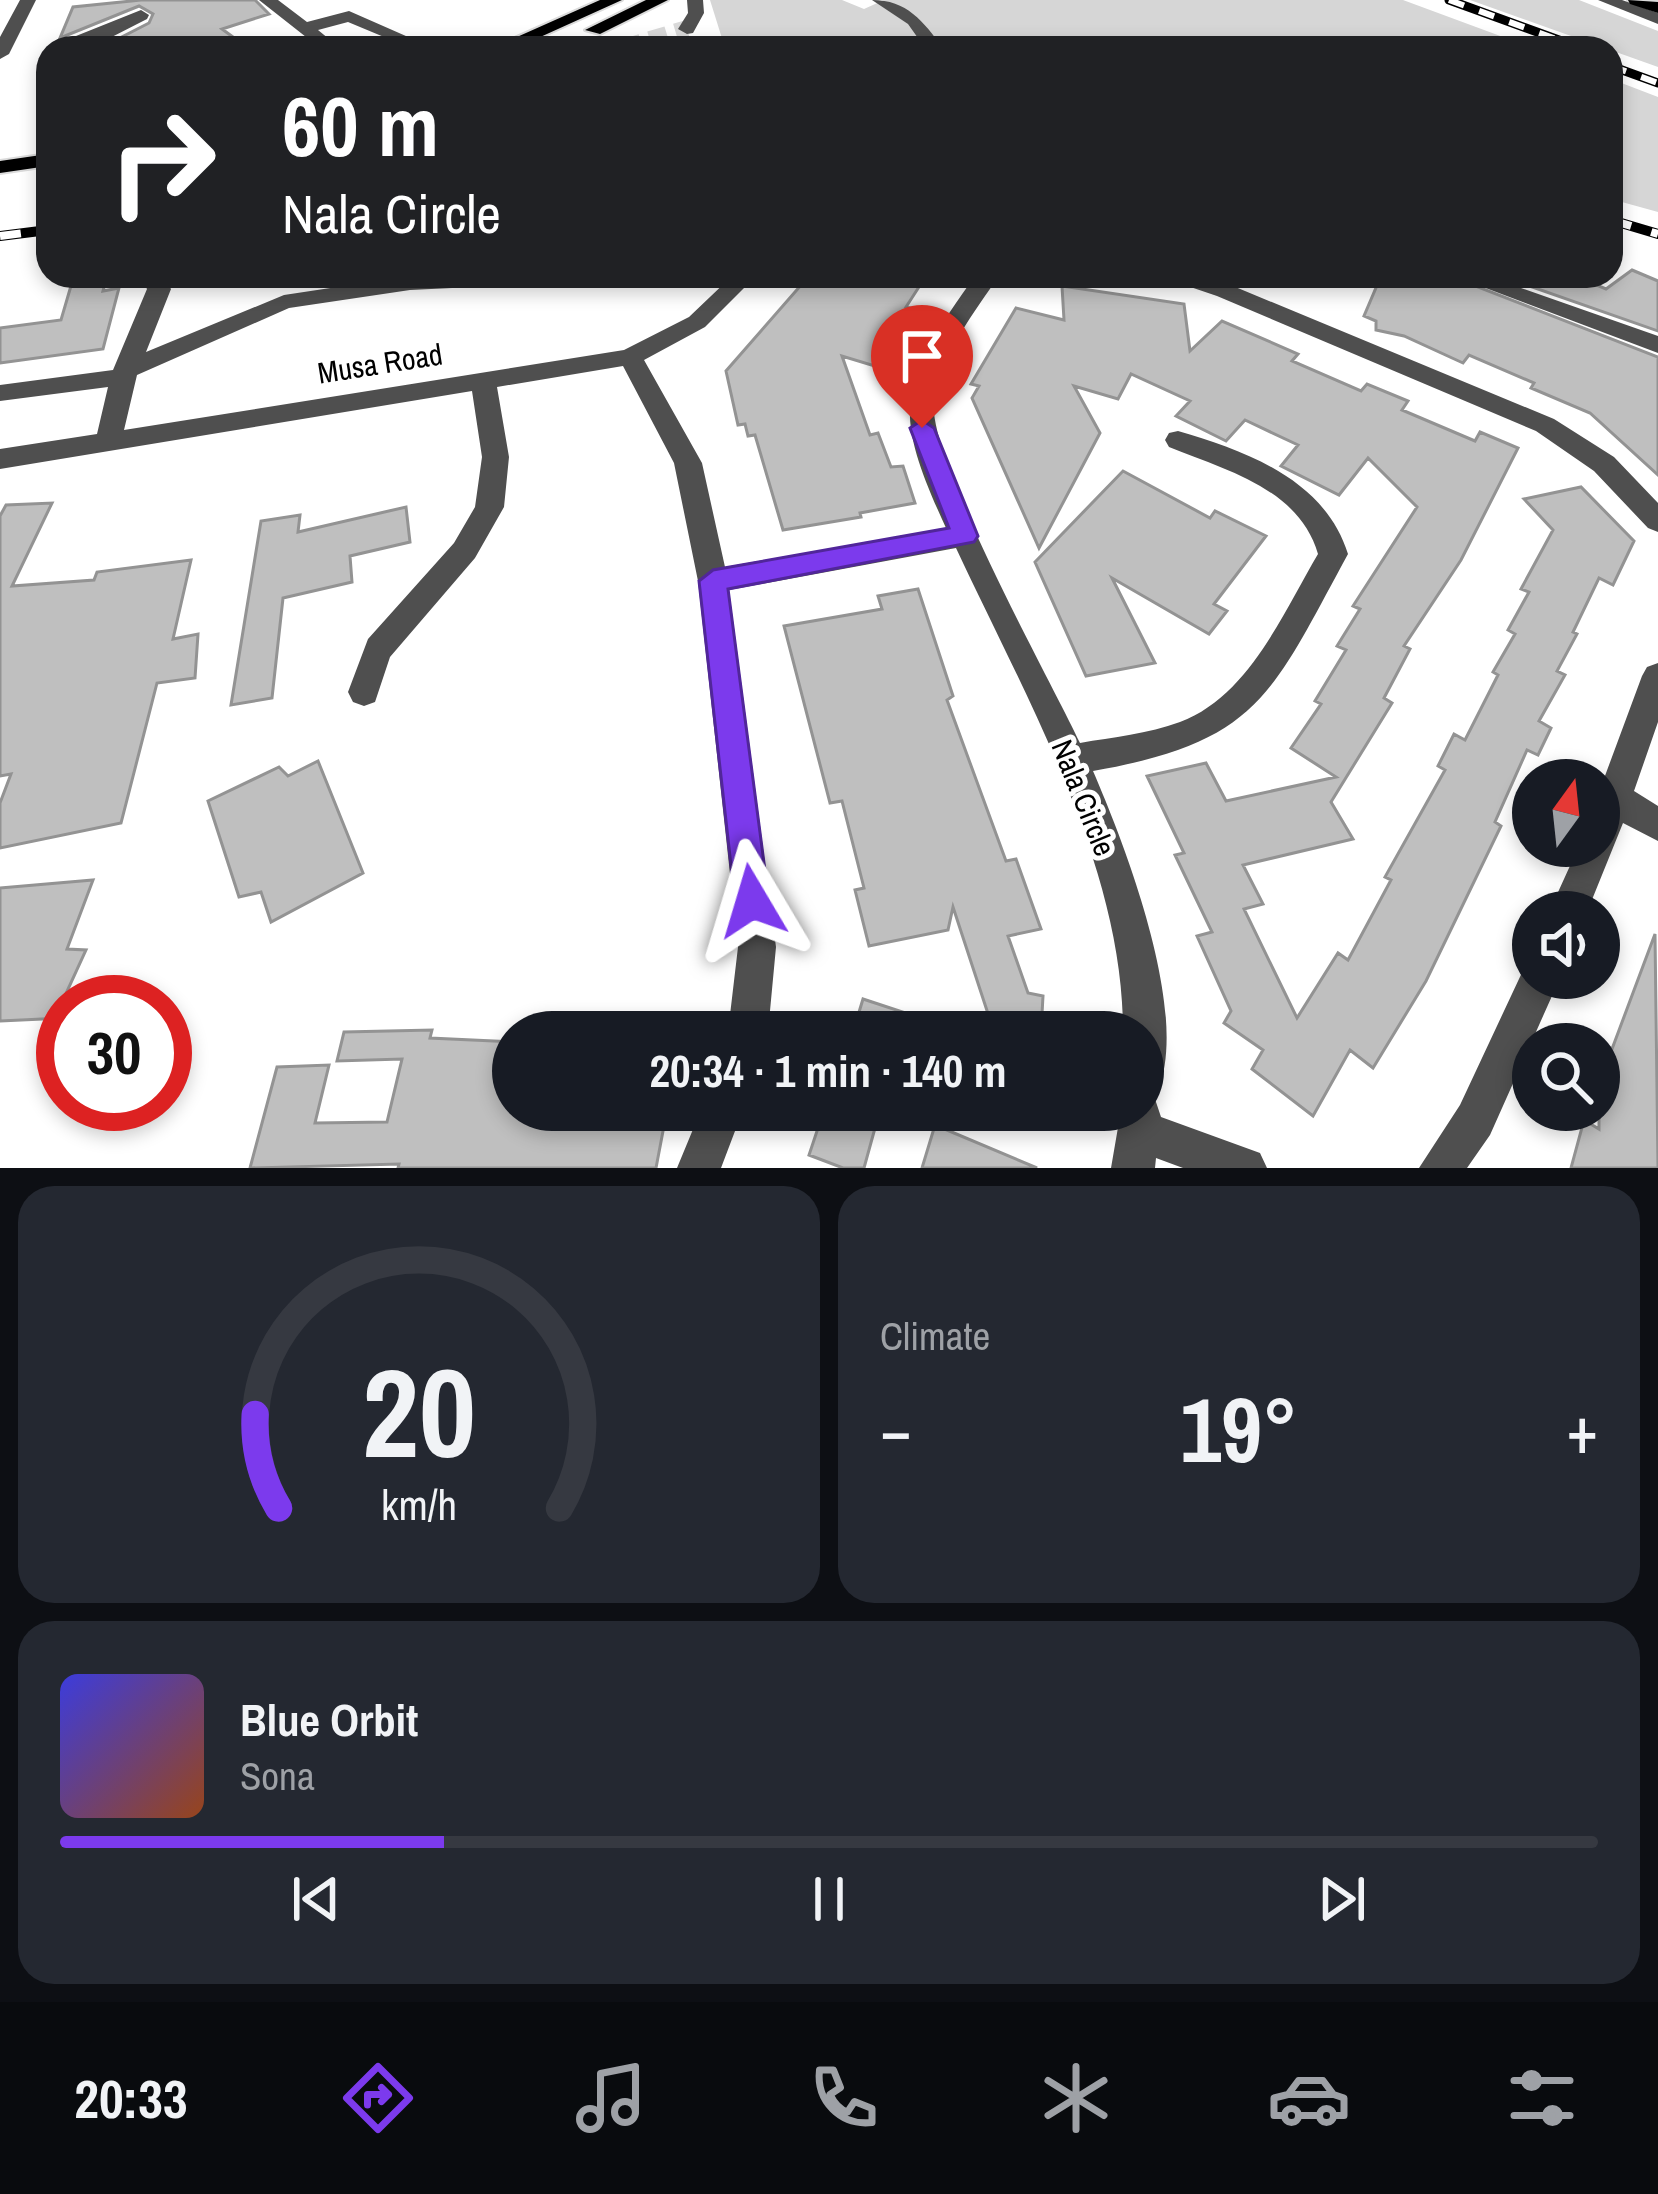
<!DOCTYPE html>
<meta charset="utf-8">
<style>
:root{--surface:#171b24;--page:#242831;--text:#f1f3f6;--muted:#9ea1a6;--line:#363941;--accent:#7c3aed}
body{margin:0;font-family:"Archivo Narrow",sans-serif;background:var(--page);color:var(--text);height:100vh;display:flex;flex-direction:column;font-size:45px;white-space:nowrap}
*{box-sizing:border-box;margin:0}
p{font-size:39px;color:var(--muted)}
.icon{flex:none;width:66px;height:66px;fill:none;stroke:currentColor;stroke-width:2;stroke-linecap:round;stroke-linejoin:round}
.map{position:relative;height:1168px;overflow:hidden}
.sheet{display:flex;flex-direction:column;gap:18px;padding:18px;background:#0d0f14;flex:1}
.sheet>*{flex:none}
.banner{position:absolute;left:36px;top:36px;width:1587px;height:252px;border-radius:36px;box-shadow:0 6px 18px #0003;background:#202124;color:#fff;overflow:hidden}
.needle{width:78px;rotate:15deg}
.tools{position:absolute;left:1512px;top:759px;display:grid;gap:24px}
.tools a{display:grid;place-items:center;width:108px;height:108px;border-radius:50%;background:var(--surface);box-shadow:0 6px 18px #0003;font-size:60px}
.speed{position:absolute;left:36px;top:975px;display:flex;gap:24px;font-size:60px;font-weight:700;text-align:center}
.speed>*{display:grid;place-content:center;width:156px;height:156px;border-radius:50%;background:var(--surface);box-shadow:0 6px 18px #0003;line-height:1}
.speed .limit{border:18px solid #d22;background:#fff;color:#111}
.pin{position:absolute;display:grid;place-items:center;width:102px;height:102px;color:#fff;margin:-123px -51px;border-radius:50% 50% 50% 0;rotate:-45deg;box-shadow:0 0 12px #0007}
.pin .icon{rotate:45deg}
.me{position:absolute;width:132px;margin:-66px;rotate:353deg;stroke-linejoin:round;filter:drop-shadow(0 0 9px #0008)}
.turn{display:flex;align-items:center;gap:42px;height:252px;padding:0 48px;font-size:54px}
.turn .icon{width:156px;height:156px;stroke-width:2.5}
.turn b{display:block;font-size:84px;line-height:102px}
.big{font-size:90px;font-weight:700;line-height:1.1}
.sheet .card{flex:1;display:flex;flex-direction:column;justify-content:center;gap:18px;min-width:0;padding:0 42px;border-radius:36px;background:var(--page)}
.sheet .dial{align-items:center;gap:0}
.dial svg{height:312px;overflow:visible;fill:none;stroke:var(--line);stroke-width:7;stroke-linecap:round;text-anchor:middle}
.dial text{fill:var(--text);stroke:none}
.song{display:flex;align-items:center;gap:36px}
.cover{width:144px;height:144px;border-radius:18px;background:linear-gradient(135deg,hsl(240 70% 55%),hsl(20 70% 35%))}
.played{height:12px;border-radius:6px;background:linear-gradient(90deg,var(--accent) 25%,var(--line) 25%)}
.keys{display:flex;justify-content:space-around;direction:ltr}
.heat{display:flex;justify-content:space-between;align-items:center;font-size:66px;direction:ltr}
.sheet .tiles{flex:1;display:grid;gap:18px;grid-template-columns:1fr 1fr}
.card:last-child{grid-column:span 2}
.trip{position:absolute;left:492px;top:1011px;width:672px;height:120px;border-radius:60px;background:var(--surface);box-shadow:0 6px 18px #0003;font-weight:700;line-height:120px;text-align:center}
.tabs{display:flex;height:192px;justify-content:space-around;align-items:center;background:#090b0e;color:var(--muted)}
.tabs .icon{width:84px;height:84px}
.tabs .on{color:var(--accent)}
.tabs b{font-size:54px;color:var(--text)}
.map>svg:first-child{display:block}
.green{fill:#d6d6d6}
.building{fill:#bfbfbf;stroke:#939393;stroke-width:3}
.lines{fill:none;stroke-linecap:round;stroke-linejoin:round}
.minor-tunnel{stroke:#d9d9d9;stroke-width:18;stroke-dasharray:18 9;stroke-linecap:butt}
.major-casing{stroke:#dbdbdb;stroke-width:4}
.minor{fill:#4f4f4f;fill-rule:evenodd}
.major{fill:#000;fill-rule:evenodd}
.rail-far1-casing{stroke:#000;stroke-width:9}
.rail-casing{stroke:#000;stroke-width:10}
.rail-far1{stroke:#fff;stroke-width:6;stroke-dasharray:16;stroke-linecap:butt}
.rail{stroke:#fff;stroke-width:8;stroke-dasharray:21;stroke-linecap:butt}
.route{fill:#7c3aed;stroke:#51269a;stroke-width:3}
.labels{text-anchor:middle;stroke-width:10;stroke-linejoin:round;paint-order:stroke}
.street-label{font-size:30px;fill:#000;stroke:#fff}
</style>
<div class="map">
<svg width="1658" height="1168" viewBox="0 0 1658 1168">
<rect width="100%" height="100%" fill="#fff"/>
<path class="green" d="M 710,0 L 842,0 L 864,9 L 884,0 L 1403,0 L 1533,48 L 725,48 Z
M 1470,0 L 1579,0 L 1658,31 L 1658,67 Z
M 1611,79 L 1658,97 L 1658,212 L 1611,199 Z"/>
<path class="building" d="M 141,0 L 255,0 L 269,14 L 222,29 L 248,48 L 88,48 L 104,46 L 149,23 L 153,14 L 139,6 L 60,38 L 73,7 Z
M 1632,270 L 1658,281 L 1658,331 L 1501,276 L 1575,276 L 1606,289 Z
M 107,276 L 103,291 L 119,288 L 103,349 L 0,363 L 0,328 L 61,320 L 73,279 Z
M 809,276 L 926,276 L 906,307 L 917,310 L 878,367 L 842,356 L 870,435 L 878,433 L 891,467 L 903,466 L 915,503 L 860,513 L 861,517 L 783,530 L 755,435 L 748,436 L 745,424 L 738,425 L 726,371 Z
M 1381,276 L 1450,276 L 1658,357 L 1658,475 L 1590,413 L 1531,388 L 1534,383 L 1469,355 L 1463,363 L 1404,336 L 1376,330 L 1376,321 L 1364,316 Z
M 1062,286 L 1184,304 L 1190,351 L 1222,321 L 1298,354 L 1292,361 L 1361,391 L 1367,384 L 1408,401 L 1402,410 L 1475,441 L 1480,432 L 1518,448 L 1461,560 L 1404,646 L 1410,649 L 1384,698 L 1392,703 L 1331,802 L 1353,839 L 1243,865 L 1263,904 L 1244,909 L 1297,1018 L 1338,953 L 1348,960 L 1391,880 L 1385,877 L 1445,770 L 1438,766 L 1454,734 L 1465,740 L 1498,675 L 1493,672 L 1515,634 L 1508,630 L 1529,592 L 1521,589 L 1553,530 L 1524,499 L 1581,487 L 1634,541 L 1613,585 L 1599,578 L 1573,632 L 1577,634 L 1557,671 L 1565,675 L 1539,721 L 1551,728 L 1538,755 L 1527,750 L 1495,822 L 1501,826 L 1426,981 L 1373,1068 L 1350,1050 L 1313,1116 L 1252,1069 L 1263,1050 L 1224,1023 L 1231,1011 L 1197,936 L 1212,932 L 1175,855 L 1184,853 L 1147,776 L 1206,763 L 1226,801 L 1336,777 L 1291,748 L 1321,704 L 1315,701 L 1346,650 L 1337,646 L 1360,609 L 1353,606 L 1417,507 L 1368,458 L 1339,495 L 1281,466 L 1298,445 L 1245,420 L 1226,441 L 1176,416 L 1190,401 L 1131,374 L 1118,399 L 1074,386 L 1100,433 L 1039,548 L 972,398 L 979,386 L 971,384 L 1016,308 L 1064,320 Z
M 1123,471 L 1210,518 L 1215,511 L 1266,536 L 1214,604 L 1227,611 L 1209,634 L 1112,578 L 1155,663 L 1086,676 L 1035,562 Z
M 52,503 L 12,586 L 94,580 L 97,572 L 191,560 L 173,639 L 198,634 L 195,678 L 157,683 L 121,823 L 0,848 L 0,803 L 11,774 L 0,776 L 0,516 L 6,505 Z
M 406,507 L 410,542 L 350,556 L 352,582 L 283,598 L 272,698 L 231,705 L 261,521 L 300,515 L 298,532 Z
M 918,589 L 953,696 L 947,700 L 977,782 L 1006,861 L 1016,859 L 1041,929 L 1008,936 L 1028,993 L 1043,996 L 1041,1032 L 994,1032 L 953,907 L 948,930 L 869,946 L 855,890 L 864,888 L 842,801 L 830,803 L 784,626 L 882,609 L 878,596 Z
M 318,761 L 363,873 L 271,922 L 261,892 L 239,897 L 208,801 L 279,767 L 288,776 Z
M 93,880 L 67,949 L 86,950 L 63,1000 L 63,1018 L 0,1021 L 0,888 Z
M 1655,934 L 1658,1168 L 1571,1168 L 1584,1120 L 1599,1129 L 1599,1041 L 1612,1049 Z
M 863,999 L 945,1026 L 944,1032 L 853,1032 Z
M 432,1030 L 430,1038 L 513,1042 L 513,1110 L 667,1110 L 656,1168 L 398,1168 L 399,1164 L 250,1168 L 277,1067 L 329,1065 L 315,1123 L 387,1122 L 402,1059 L 337,1061 L 344,1032 Z
M 824,1110 L 880,1110 L 864,1168 L 843,1168 L 809,1155 Z
M 935,1125 L 1037,1168 L 922,1168 Z"/>
<g class="lines">
<path class="minor-tunnel" d="M 624,48 L 687,29"/>
<g class="major-casing">
<path id="major" d="M 600,0 L 622,0 L 516,48 L 492,48 Z
M 646,0 L 668,0 L 600,34 L 585,30 Z
M 1628,0 L 1658,2 L 1658,13 L 1630,4 Z
M 48,154 L 48,166 L 0,173 L 0,161 Z"/>
</g>
<path class="minor" d="M 20,0 L 36,0 L 9,54 L 0,59 L 0,37 Z
M 259,0 L 278,0 L 307,22 L 349,11 L 415,40 L 410,48 L 392,48 L 396,42 L 348,22 L 318,30 L 340,48 L 320,48 Z
M 687,0 L 703,0 L 704,13 L 693,33 L 687,34 L 678,29 L 688,13 Z
M 872,0 C 907,0 923,21 943,48 L 925,48 L 908,24 Z
M 1598,0 L 1622,0 L 1658,13 L 1658,24 Z
M 141,10 L 149,15 L 147,19 L 102,42 L 46,48 Z
M 151,276 L 163,277 L 171,289 L 146,352 L 284,295 L 410,276 L 566,276 L 555,283 L 410,290 L 289,308 L 137,375 L 124,430 L 624,350 L 689,317 L 732,276 L 756,276 L 705,327 L 644,360 L 702,463 L 725,567 L 946,528 C 893,412 896,387 970,283 L 976,276 L 999,276 C 974,312 943,353 934,397 C 924,455 1050,679 1080,743 C 1113,737 1148,734 1180,722 C 1249,696 1283,613 1318,554 C 1299,488 1225,470 1169,447 L 1165,440 L 1169,433 L 1178,431 C 1247,451 1325,480 1348,554 C 1272,693 1260,742 1093,771 C 1125,845 1190,1012 1158,1090 L 1145,1095 L 1155,1099 L 1161,1117 L 1260,1153 L 1267,1168 L 1183,1168 L 1156,1158 L 1155,1168 L 1111,1168 L 1121,1110 L 1143,1110 L 1143,1032 L 1123,1032 C 1124,867 1024,694 956,548 L 729,590 L 776,947 L 768,1032 L 728,1032 L 738,947 L 698,581 L 674,463 L 623,366 L 497,387 L 509,457 L 504,507 L 475,558 L 390,657 L 375,702 L 364,706 L 353,702 L 348,692 L 368,639 L 454,543 L 475,507 L 482,457 L 472,391 L 0,469 L 0,449 L 97,434 L 108,387 L 0,401 L 0,385 L 113,370 L 147,289 L 143,282 Z
M 1158,276 L 1195,276 L 1233,286 L 1554,419 L 1614,457 L 1658,503 L 1658,532 L 1648,528 L 1594,471 L 1536,431 L 1217,296 Z
M 1454,276 L 1487,276 L 1658,336 L 1658,353 Z
M 1658,663 L 1658,722 L 1634,791 L 1658,806 L 1658,841 L 1623,823 L 1587,912 L 1549,912 L 1579,846 L 1599,846 L 1599,792 L 1642,676 L 1647,667 Z
M 1533,961 L 1533,978 L 1560,978 L 1490,1135 L 1467,1168 L 1419,1168 L 1460,1105 L 1526,964 Z
M 701,1110 L 743,1110 L 721,1168 L 677,1168 Z"/>
<use href="#major" class="major"/>
<g class="rail-far1-casing">
<path id="rail-far1" d="M 1449,0 L 1581,48
M 1611,66 L 1658,83"/>
</g>
<g class="rail-casing">
<path id="rail" d="M 1611,220 L 1658,234
M 0,236 L 48,230"/>
</g>
<use href="#rail-far1" class="rail-far1"/>
<use href="#rail" class="rail"/>
</g>
<path class="route" d="M 922,420 L 934,428 L 978,536 L 974,542 L 728,589 L 769,901 L 764,912 L 752,917 L 740,912 L 735,901 L 699,581 L 713,570 L 949,528 L 910,428 Z"/>
<g class="labels">
<g class="street-label">
<text transform="translate(380 364) rotate(-9)" y="10">Musa Road</text>
<text transform="translate(1083 798) rotate(68)" y="10">Nala Circle</text>
</g>
</g>
</svg>
<div class="tools">
<a><svg class="needle" viewBox="-14 -14 28 28"><path d="M0-13l5 13h-10z" fill="#e53935"/><path d="M0 13l5-13h-10z" fill="#9ea1a6"/></svg></a>
<a><svg class="icon" aria-label="sound" viewBox="0 0 24 24"><path d="M4 9h4l5-4v14l-5-4H4zM17 9q2 3 0 6"/></svg></a>
<a><svg class="icon" aria-label="search" viewBox="0 0 24 24"><circle cx="10" cy="10" r="6"/><path d="M15 15l6 6"/></svg></a>
</div>
<div class="speed"><div class="limit">30</div></div>
<div class="pin" style="left:922px;top:428px;background:#d93025"><svg class="icon" aria-label="arrive" viewBox="0 0 24 24"><path d="M6 21V4h12l-3 4 3 4H6"/></svg></div>
<svg class="me" style="left:752px;top:901px" viewBox="-20 -20 40 40"><path d="M0-17L14 15 0 8-14 15z" fill="#7c3aed" stroke="#fff" stroke-width="4"/></svg>
<div class="trip">20:34 · 1 min · 140 m</div>
<div class="banner">
<div class="turn"><svg class="icon" aria-label="right" viewBox="0 0 24 24"><path d="M7 20v-9h11M14 6l5 5-5 5"/></svg><div><b>60 m</b>Nala Circle</div></div>
</div>
</div>
<section class="sheet">
<div class="tiles">
<div class="card dial"><svg viewBox="0 0 100 80">
<path d="M14 69A42 42 0 1 1 86 69"/>
<path d="M14 69A42 42 0 0 1 8 45" stroke="#7c3aed"/>
<text x="50" y="56" font-size="32" font-weight="700">20</text>
<text x="50" y="72" font-size="11">km/h</text>
</svg></div>
<div class="card"><p>Climate</p>
<div class="heat"><a>−</a><b class="big">19°</b><a>+</a></div>
</div>
<div class="card">
<div class="song"><i class="cover"></i><div><b>Blue Orbit</b><p>Sona</p></div></div>
<div class="played"></div>
<div class="keys"><svg class="icon" aria-label="previous" viewBox="0 0 24 24"><path d="M18 5L8 12l10 7zM5 5v14"/></svg><svg class="icon" aria-label="pause" viewBox="0 0 24 24"><path d="M8 5v14M16 5v14"/></svg><svg class="icon" aria-label="next" viewBox="0 0 24 24"><path d="M6 5l10 7-10 7zM19 5v14"/></svg></div>
</div>
</div>
</section>
<nav class="tabs">
<b>20:33</b>
<svg class="icon on" aria-label="directions" viewBox="0 0 24 24"><path d="M12 3l9 9-9 9-9-9zM9 14v-3h6M13 9l2 2-2 2"/></svg>
<svg class="icon" aria-label="music" viewBox="0 0 24 24"><path d="M9 18V5l10-2v13"/><circle cx="6" cy="18" r="3"/><circle cx="16" cy="16" r="3"/></svg>
<svg class="icon" aria-label="phone" viewBox="0 0 24 24"><path d="M5 4h4l2 5-3 2q2 4 5 5l2-3 5 2v4C11 20 4 13 5 4z"/></svg>
<svg class="icon" aria-label="climate" viewBox="0 0 24 24"><path d="M12 3v18M4 7l16 10M4 17L20 7"/></svg>
<svg class="icon" aria-label="car" viewBox="0 0 24 24"><path d="M5 17H2v-5l4-1 3-4h7l3 4 3 1v5h-3M9 17h6M6 11h13"/><circle cx="7" cy="17" r="2"/><circle cx="17" cy="17" r="2"/></svg>
<svg class="icon" aria-label="filters" viewBox="0 0 24 24"><path d="M4 7h16M4 17h16"/><circle cx="9" cy="7" r="2"/><circle cx="15" cy="17" r="2"/></svg>
</nav>
